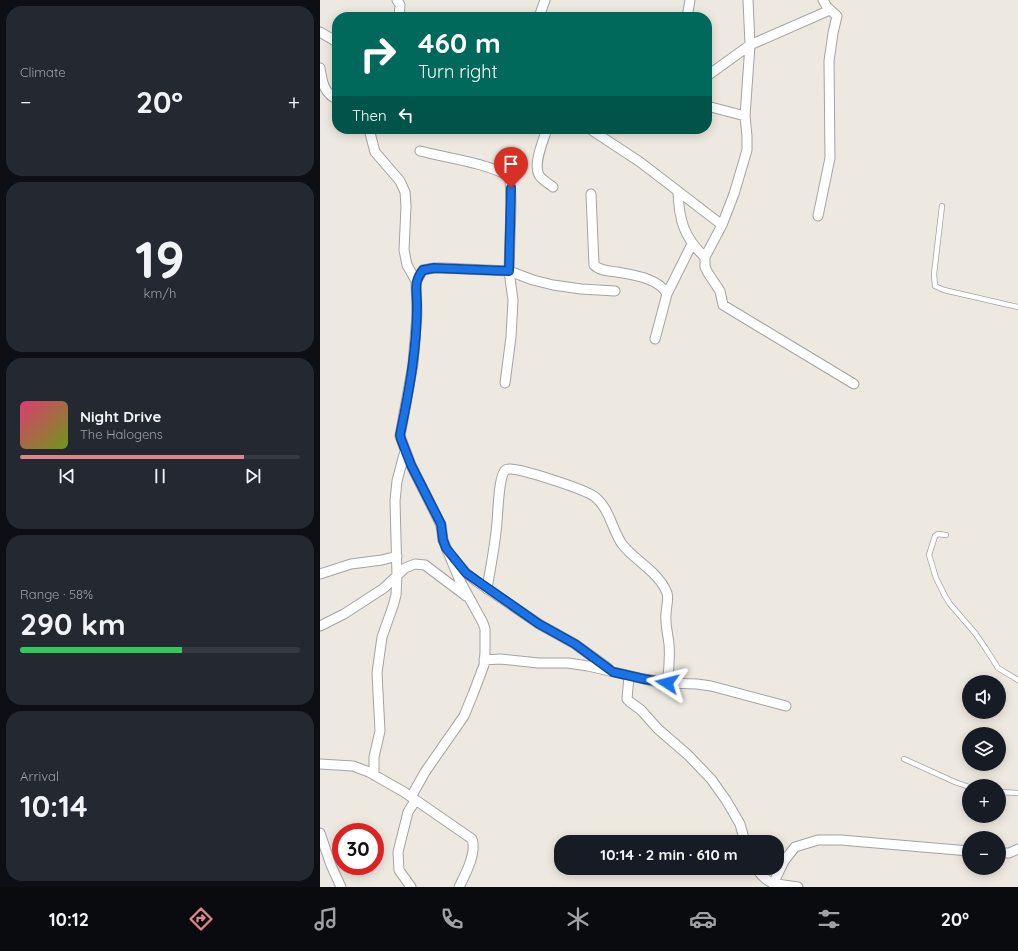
<!DOCTYPE html>
<meta charset="utf-8">
<style>
:root{--surface:#171b24;--page:#242831;--text:#f1f3f6;--muted:#9ea1a6;--line:#363941;--accent:#de868a}
body{margin:0;font-family:Quicksand,sans-serif;background:var(--page);color:var(--text);height:100vh;display:flex;flex-direction:column;font-size:15px;white-space:nowrap}
*{box-sizing:border-box;margin:0}
p{font-size:13px;color:var(--muted)}
.icon{flex:none;width:22px;height:22px;fill:none;stroke:currentColor;stroke-width:2;stroke-linecap:round;stroke-linejoin:round}
.map{position:relative;flex:1;overflow:hidden}
.drawer{display:flex;flex-direction:column;gap:6px;padding:6px;background:#0d0f14;width:320px}
.drawer>*{flex:none}
.banner{position:absolute;left:12px;top:12px;width:380px;height:122px;border-radius:16px;box-shadow:0 2px 10px #0003;background:#00695c;color:#fff;overflow:hidden}
.fabs{position:absolute;left:642px;top:675px;display:grid;gap:8px}
.fabs a{display:grid;place-items:center;width:44px;height:44px;border-radius:50%;background:var(--surface);box-shadow:0 2px 10px #0003;font-size:20px}
.speed{position:absolute;left:12px;top:823px;display:flex;gap:8px;font-size:20px;font-weight:700;text-align:center}
.speed>*{display:grid;place-content:center;width:52px;height:52px;border-radius:50%;background:var(--surface);box-shadow:0 2px 10px #0003;line-height:1}
.speed .limit{border:6px solid #d22;background:#fff;color:#111}
.pin{position:absolute;display:grid;place-items:center;width:34px;height:34px;color:#fff;margin:-41px -17px;border-radius:50% 50% 50% 0;rotate:-45deg;box-shadow:0 0 4px #0007}
.pin .icon{rotate:45deg}
.me{position:absolute;width:44px;margin:-22px;rotate:279deg;stroke-linejoin:round;filter:drop-shadow(0 0 3px #0008)}
.turn{display:flex;align-items:center;gap:14px;height:84px;padding:0 20px;font-size:18px}
.turn .icon{width:52px;height:52px;stroke-width:2.5}
.turn b{display:block;font-size:28px;line-height:34px}
.then{display:flex;align-items:center;height:38px;padding:0 20px;background:#0003;gap:8px;font-size:15px}
.big{font-size:30px;font-weight:700;line-height:1.1}
.drawer .tile{flex:1;display:flex;flex-direction:column;justify-content:center;gap:6px;min-width:0;padding:0 14px;border-radius:16px;background:var(--page)}
.drawer .dial{align-items:center;gap:0}
.dial b{font-size:52px;line-height:1}
.song{display:flex;align-items:center;gap:12px}
.cover{width:48px;height:48px;border-radius:6px;background:linear-gradient(135deg,hsl(340 70% 55%),hsl(80 70% 35%))}
.played{height:4px;border-radius:2px;background:linear-gradient(90deg,var(--accent) 80%,var(--line) 80%)}
.keys{display:flex;justify-content:space-around;direction:ltr}
.heat{display:flex;justify-content:space-between;align-items:center;font-size:22px;direction:ltr}
.charge{height:6px;border-radius:3px;background:linear-gradient(90deg,#34c759 58%,var(--line) 0)}
.trip{position:absolute;left:234px;top:835px;width:230px;height:40px;border-radius:16px;background:var(--surface);box-shadow:0 2px 10px #0003;font-weight:700;line-height:40px;text-align:center}
.menu{display:flex;height:64px;justify-content:space-around;align-items:center;background:#090b0e;color:var(--muted)}
.menu .icon{width:28px;height:28px}
.menu .active{color:var(--accent)}
.menu b{font-size:18px;color:var(--text)}
main{display:flex;flex:1;min-height:0}
.map>svg:first-child{display:block}
.lines{fill:none;stroke-linecap:round;stroke-linejoin:round}
.lane-casing{stroke:#a3a3a3;stroke-width:6}
.street-casing{stroke:#a3a3a3;stroke-width:11}
.lane{stroke:#fff;stroke-width:4.5}
.street{stroke:#fff;stroke-width:9}
.route-casing{stroke:#114b97;stroke-width:10}
.route{stroke:#1a73e8;stroke-width:7}
</style>
<main>
<section class="drawer">
<div class="tile"><p>Climate</p>
<div class="heat"><a>−</a><b class="big">20°</b><a>+</a></div>
</div>
<div class="tile dial"><b>19</b><p>km/h</p></div>
<div class="tile">
<div class="song"><i class="cover"></i><div><b>Night Drive</b><p>The Halogens</p></div></div>
<div class="played"></div>
<div class="keys"><svg class="icon" aria-label="previous" viewBox="0 0 24 24"><path d="M18 5L8 12l10 7zM5 5v14"/></svg><svg class="icon" aria-label="pause" viewBox="0 0 24 24"><path d="M8 5v14M16 5v14"/></svg><svg class="icon" aria-label="next" viewBox="0 0 24 24"><path d="M6 5l10 7-10 7zM19 5v14"/></svg></div>
</div>
<div class="tile"><p>Range · 58%</p><b class="big">290 km</b><div class="charge"></div></div>
<div class="tile"><p>Arrival</p><b class="big">10:14</b></div>
</section>
<div class="map">
<svg width="698" height="887" viewBox="0 0 698 887">
<rect width="100%" height="100%" fill="#eee9e0"/>
<g class="lines">
<g class="lane-casing">
<path id="lane" d="M 622,206 L 614,274 L 615,286 L 624,290 L 698,307
M 626,535 L 618,534 L 615,536 L 609,555 L 616,578 L 625,596 L 630,604 L 655,633 L 666,649 L 678,668 L 698,680
M 584,759 L 635,782 L 649,787
M 679,792 L 698,793"/>
</g>
<g class="street-casing">
<path id="street" d="M 77,0 L 80,5 L 79,17
M 428,0 L 430,45 L 425,116 L 427,136 L 427,150 L 414,194 L 402,225 L 385,257 L 385,267 L 388,273 L 400,291 L 403,305 L 534,384
M 219,17 L 225,0
M 367,17 L 370,0
M 0,32 L 17,42
M 0,68 C 2,81 4,94 17,99
M 387,76 L 430,45 L 510,10
M 387,106 L 425,116
M 49,129 L 55,152 L 80,181 L 85,192 L 86,206 L 84,250 L 87,265 L 96,281
M 227,129 C 223,141 213,164 219,175 C 222,180 228,183 233,187
M 270,129 L 320,162 L 402,225
M 100,151 C 127,158 168,163 190,177 L 191,204 L 189,271 L 193,300 L 191,337 L 185,383
M 358,192 C 359,220 364,238 385,257
M 271,194 L 274,265 C 280,271 289,271 297,272 C 313,275 339,278 347,294
M 498,216 L 510,158 L 509,61 L 513,33 L 517,16 L 507,7 L 503,0
M 335,339 L 347,294 L 372,244
M 133,558 L 146,573 L 156,581 L 219,624 L 255,644 L 288,668
M 0,574 L 31,564 L 62,560 L 77,556
M 167,589 C 170,570 174,551 176,532 C 178,519 178,481 184,472 C 185,470 187,469 189,469 C 200,468 267,490 275,497 C 290,509 292,530 302,544 C 315,561 339,572 347,593 C 349,600 346,607 346,614 C 345,624 348,634 349,644 C 350,657 349,670 347,683
M 0,626 L 24,614 L 64,588 L 85,568 L 95,564 L 105,565 L 146,596
M 164,660 L 180,659 L 218,663 L 248,663 L 268,666 L 324,679 L 347,683 L 377,684 L 391,686 L 466,706
M 309,676 L 307,699 L 310,702 L 321,710 L 338,729 L 368,755 L 391,779 L 406,800 L 420,824 L 425,842
M 0,764 L 33,766 L 49,772 L 84,792 L 152,839 C 157,853 145,875 139,887
M 54,775 L 54,757 L 60,731 L 57,673 L 62,637 L 73,606 L 76,595 L 77,576 L 75,501 L 77,481 L 85,451
M 91,797 L 105,772 L 144,716 L 153,694 L 164,665 L 165,652 L 165,629 L 163,623 L 140,581 L 123,540 L 121,525 L 91,465 L 80,436 L 93,364 L 97,314 L 96,281 L 103,270 L 114,268 L 123,268 L 189,271 L 213,280 L 233,285 L 261,289 L 295,291
M 0,833 L 11,865 L 21,887
M 679,853 L 689,853 L 698,849
M 436,868 C 449,887 456,883 478,887
M 453,884 L 464,861 L 475,847 L 498,840 L 521,840 L 649,851
M 91,887 L 79,870 L 78,852 L 88,812 L 95,801"/>
</g>
<use href="#lane" class="lane"/>
<use href="#street" class="street"/>
</g>
<g class="lines">
<g class="route-casing">
<path id="route" d="M 191,188 L 189,271 L 114,268 L 103,270 C 93,282 97,291 97,305 C 97,349 89,392 80,435 L 81,439 L 91,465 L 121,524 L 123,540 L 126,548 L 146,573 L 219,624 L 255,644 L 293,672 L 324,679 L 347,683"/>
</g>
<use href="#route" class="route"/>
</g>
</svg>
<div class="fabs">
<a><svg class="icon" aria-label="sound" viewBox="0 0 24 24"><path d="M4 9h4l5-4v14l-5-4H4zM17 9q2 3 0 6"/></svg></a>
<a><svg class="icon" aria-label="layers" viewBox="0 0 24 24"><path d="M12 4l9 5-9 5-9-5zM3 14l9 5 9-5"/></svg></a>
<a>+</a>
<a>−</a>
</div>
<div class="speed"><div class="limit">30</div></div>
<div class="pin" style="left:191px;top:188px;background:#d93025"><svg class="icon" aria-label="arrive" viewBox="0 0 24 24"><path d="M6 21V4h12l-3 4 3 4H6"/></svg></div>
<svg class="me" style="left:347px;top:683px" viewBox="-20 -20 40 40"><path d="M0-17L14 15 0 8-14 15z" fill="#1a73e8" stroke="#fff" stroke-width="4"/></svg>
<div class="trip">10:14 · 2 min · 610 m</div>
<div class="banner">
<div class="turn"><svg class="icon" aria-label="right" viewBox="0 0 24 24"><path d="M7 20v-9h11M14 6l5 5-5 5"/></svg><div><b>460 m</b>Turn right</div></div>
<div class="then">Then<svg class="icon" aria-label="left" viewBox="0 0 24 24"><path d="M17 20v-9H6M10 6l-5 5 5 5"/></svg></div>
</div>
</div>
</main>
<nav class="menu">
<b>10:12</b>
<svg class="icon active" aria-label="directions" viewBox="0 0 24 24"><path d="M12 3l9 9-9 9-9-9zM9 14v-3h6M13 9l2 2-2 2"/></svg>
<svg class="icon" aria-label="music" viewBox="0 0 24 24"><path d="M9 18V5l10-2v13"/><circle cx="6" cy="18" r="3"/><circle cx="16" cy="16" r="3"/></svg>
<svg class="icon" aria-label="phone" viewBox="0 0 24 24"><path d="M5 4h4l2 5-3 2q2 4 5 5l2-3 5 2v4C11 20 4 13 5 4z"/></svg>
<svg class="icon" aria-label="climate" viewBox="0 0 24 24"><path d="M12 3v18M4 7l16 10M4 17L20 7"/></svg>
<svg class="icon" aria-label="car" viewBox="0 0 24 24"><path d="M5 17H2v-5l4-1 3-4h7l3 4 3 1v5h-3M9 17h6M6 11h13"/><circle cx="7" cy="17" r="2"/><circle cx="17" cy="17" r="2"/></svg>
<svg class="icon" aria-label="filters" viewBox="0 0 24 24"><path d="M4 7h16M4 17h16"/><circle cx="9" cy="7" r="2"/><circle cx="15" cy="17" r="2"/></svg>
<b>20°</b>
</nav>
